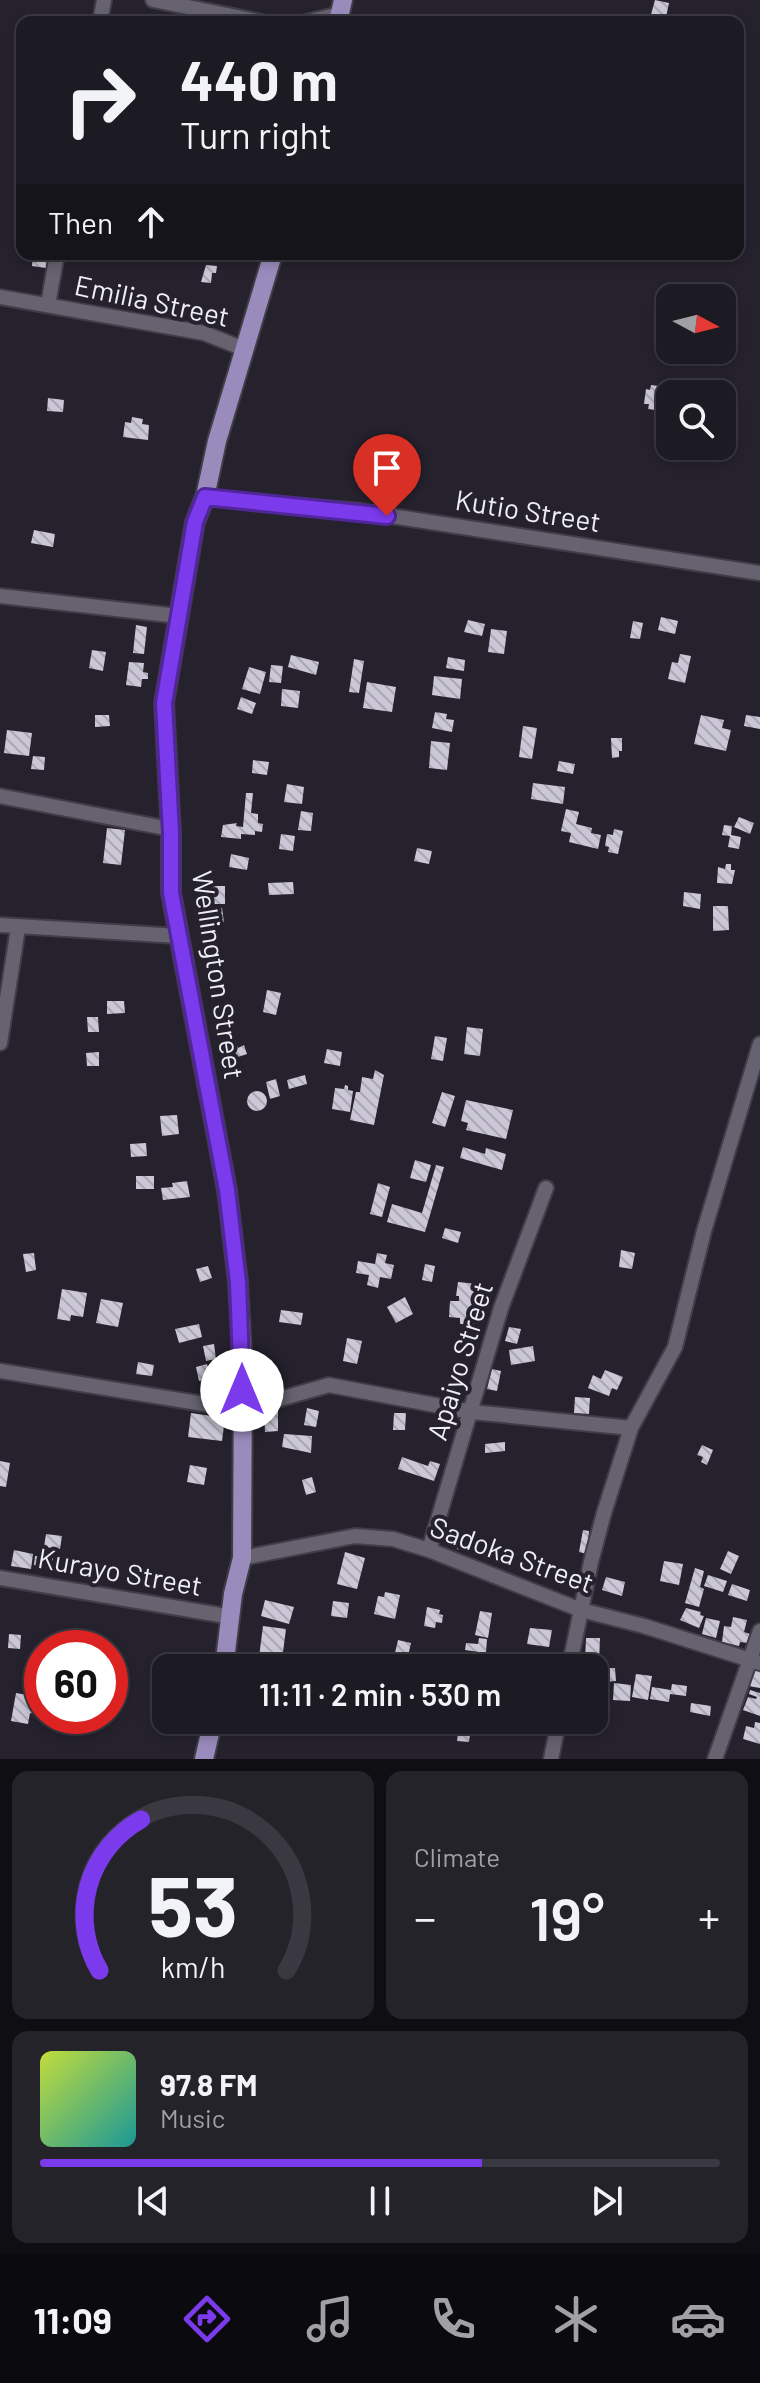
<!DOCTYPE html>
<meta charset="utf-8">
<style>
:root{--surface:#1c1a22;--page:#25232a;--text:#f1f3f6;--muted:#a0a1a5;--line:#3a3840;--accent:#7c3aed}
body{margin:0;font-family:Barlow,sans-serif;background:var(--page);color:var(--text);height:100vh;display:flex;flex-direction:column;font-size:30px;white-space:nowrap}
*{box-sizing:border-box;margin:0}
p{font-size:26px;color:var(--muted)}
.icon{flex:none;width:44px;height:44px;fill:none;stroke:currentColor;stroke-width:2;stroke-linecap:round;stroke-linejoin:round}
.map{position:relative;height:1759px;overflow:hidden}
.side{display:flex;flex-direction:column;gap:12px;padding:12px;background:#0f0e13;flex:1}
.side>*{flex:none}
.banner{position:absolute;left:16px;top:16px;width:728px;height:244px;border-radius:16px;box-shadow:0 4px 12px #0003,0 0 0 2px var(--line);background:#1c1a22;color:var(--text);overflow:hidden}
.needle{width:52px;rotate:97deg}
.buttons{position:absolute;left:656px;top:284px;display:grid;gap:16px}
.buttons a{display:grid;place-items:center;width:80px;height:80px;border-radius:16px;background:var(--surface);box-shadow:0 4px 12px #0003,0 0 0 2px var(--line);font-size:40px}
.speed{position:absolute;left:24px;top:1630px;display:flex;gap:16px;font-size:40px;font-weight:700;text-align:center}
.speed>*{display:grid;place-content:center;width:104px;height:104px;border-radius:50%;background:var(--surface);box-shadow:0 4px 12px #0003,0 0 0 2px var(--line);line-height:1}
.speed .limit{border:12px solid #d22;background:#fff;color:#111}
.pin{position:absolute;display:grid;place-items:center;width:68px;height:68px;color:#fff;margin:-82px -34px;border-radius:50% 50% 50% 0;rotate:-45deg;box-shadow:0 0 8px #0007}
.pin .icon{rotate:45deg}
.me{position:absolute;width:88px;margin:-44px;rotate:0deg;stroke-linejoin:round;filter:drop-shadow(0 0 6px #0008)}
.turn{display:flex;align-items:center;gap:28px;height:168px;padding:0 32px;font-size:36px}
.turn .icon{width:104px;height:104px;stroke-width:2.5}
.turn b{display:block;font-size:56px;line-height:68px}
.then{display:flex;align-items:center;height:76px;padding:0 32px;background:#0003;gap:16px;font-size:30px}
.big{font-size:60px;font-weight:600;line-height:1.1}
.side .widget{flex:1;display:flex;flex-direction:column;justify-content:center;gap:12px;min-width:0;padding:0 28px;border-radius:16px;background:var(--page)}
.side .dial{align-items:center;gap:0}
.dial svg{height:208px;overflow:visible;fill:none;stroke:var(--line);stroke-width:7;stroke-linecap:round;text-anchor:middle}
.dial text{fill:var(--text);stroke:none}
.song{display:flex;align-items:center;gap:24px}
.cover{width:96px;height:96px;border-radius:12px;background:linear-gradient(135deg,hsl(70 70% 55%),hsl(180 70% 35%))}
.played{height:8px;border-radius:4px;background:linear-gradient(90deg,var(--accent) 65%,var(--line) 65%)}
.keys{display:flex;justify-content:space-around;direction:ltr}
.heat{display:flex;justify-content:space-between;align-items:center;font-size:44px;direction:ltr}
.side .tiles{flex:1;display:grid;gap:12px;grid-template-columns:1fr 1fr}
.widget:last-child{grid-column:span 2}
.trip{position:absolute;left:152px;top:1654px;width:456px;height:80px;border-radius:16px;background:var(--surface);box-shadow:0 4px 12px #0003,0 0 0 2px var(--line);font-weight:600;line-height:80px;text-align:center}
.menu{display:flex;height:128px;justify-content:space-around;align-items:center;background:#0b0a0e;color:var(--muted)}
.menu .icon{width:56px;height:56px}
.menu .on{color:var(--accent)}
.menu b{font-size:36px;color:var(--text)}
.map>svg:first-child{display:block}
.building{fill:url(#building-back-hatch)}
.lines{fill:none;stroke-linecap:round;stroke-linejoin:round}
.minor-casing{stroke:#403d47;stroke-width:18}
.major-casing{stroke:#403d47;stroke-width:22}
.minor{stroke:#666270;stroke-width:14}
.major{stroke:#998bbc;stroke-width:18}
.route-casing{stroke:#51269a;stroke-width:20}
.route{stroke:#7c3aed;stroke-width:14}
.labels{text-anchor:middle;stroke-width:8;stroke-linejoin:round;paint-order:stroke}
.street-label{font-size:28px;fill:#efedf5;stroke:#25222e}
</style>
<div class="map">
<svg width="760" height="1759" viewBox="0 0 760 1759">
<defs>
<pattern id="building-back-hatch" width="6" height="6" patternUnits="userSpaceOnUse" patternTransform="scale(2)"><rect width="6" height="6" fill="#cbc7d7"/><path d="M-1 5l2 2M0 0l6 6M5-1l2 2" fill="none" stroke="#aaa7b4"/></pattern>
</defs>
<rect width="100%" height="100%" fill="#25222e"/>
<path class="building" d="M 655,0 L 669,3 L 665,22 L 649,22 Z
M 33,254 L 48,254 L 46,268 L 32,266 Z
M 206,265 L 217,266 L 216,273 L 212,273 L 211,283 L 201,282 Z
M 651,385 L 673,388 L 670,412 L 648,409 L 649,404 L 644,404 L 646,389 L 650,390 Z
M 48,398 L 64,400 L 63,412 L 47,411 Z
M 132,417 L 143,419 L 142,424 L 149,425 L 148,440 L 123,437 L 125,422 L 131,423 Z
M 34,530 L 55,534 L 53,547 L 31,543 Z
M 661,617 L 678,621 L 675,634 L 658,630 Z
M 468,620 L 485,624 L 482,636 L 464,632 Z
M 633,621 L 643,623 L 640,639 L 630,638 Z
M 136,625 L 147,627 L 144,654 L 133,653 Z
M 491,629 L 507,631 L 504,654 L 488,652 Z
M 92,650 L 106,652 L 103,671 L 89,668 Z
M 680,654 L 691,656 L 685,683 L 668,679 L 672,662 L 678,663 Z
M 291,655 L 319,662 L 316,675 L 288,667 Z
M 448,657 L 465,660 L 464,671 L 446,668 Z
M 354,659 L 364,661 L 359,693 L 349,692 Z
M 129,662 L 144,663 L 143,672 L 148,673 L 148,679 L 142,679 L 141,687 L 126,685 Z
M 271,665 L 283,666 L 281,683 L 269,682 Z
M 249,667 L 266,672 L 260,694 L 242,689 Z
M 434,676 L 462,679 L 460,699 L 432,695 Z
M 367,682 L 396,687 L 392,712 L 363,708 Z
M 282,689 L 300,691 L 298,708 L 281,706 Z
M 241,697 L 256,703 L 252,714 L 237,709 Z
M 435,712 L 447,714 L 446,719 L 454,720 L 452,732 L 432,728 Z
M 95,715 L 109,715 L 110,726 L 95,727 Z
M 701,715 L 724,720 L 722,728 L 731,730 L 726,751 L 694,744 Z
M 746,715 L 760,717 L 760,729 L 744,726 Z
M 523,726 L 537,728 L 532,759 L 519,757 Z
M 7,730 L 32,733 L 29,756 L 4,753 Z
M 611,738 L 622,738 L 622,751 L 619,751 L 619,757 L 612,758 Z
M 431,741 L 450,743 L 447,770 L 429,768 Z
M 33,756 L 45,757 L 44,770 L 31,769 Z
M 253,760 L 269,762 L 267,775 L 252,773 Z
M 559,761 L 575,764 L 573,774 L 557,771 Z
M 533,783 L 565,787 L 563,804 L 531,799 Z
M 287,784 L 304,787 L 302,804 L 284,802 Z
M 246,793 L 253,793 L 251,813 L 258,814 L 258,823 L 263,824 L 262,832 L 255,831 L 255,835 L 241,834 L 241,839 L 221,837 L 223,825 L 237,823 L 236,826 L 243,827 Z
M 566,809 L 579,812 L 576,824 L 592,828 L 591,833 L 601,835 L 598,849 L 569,842 L 571,833 L 561,831 Z
M 301,811 L 313,813 L 311,831 L 298,830 Z
M 739,817 L 754,823 L 750,834 L 734,827 Z
M 724,825 L 732,826 L 731,835 L 741,837 L 739,849 L 728,847 L 730,836 L 722,835 Z
M 107,828 L 125,830 L 121,865 L 103,863 Z
M 614,829 L 623,831 L 618,854 L 608,852 L 609,847 L 605,846 L 607,834 L 613,835 Z
M 281,834 L 295,836 L 293,851 L 279,849 Z
M 417,848 L 432,851 L 429,864 L 414,861 Z
M 231,854 L 249,858 L 247,870 L 229,867 Z
M 726,864 L 731,864 L 731,870 L 735,870 L 732,884 L 717,883 L 718,867 L 725,869 Z
M 293,882 L 294,894 L 269,895 L 268,883 Z
M 209,886 L 225,886 L 225,904 L 209,904 Z
M 684,892 L 701,894 L 700,909 L 683,906 Z
M 713,906 L 728,906 L 729,930 L 713,931 Z
M 222,908 L 224,922 L 213,924 L 210,910 Z
M 267,990 L 281,993 L 276,1015 L 263,1012 Z
M 107,1001 L 124,1001 L 125,1013 L 107,1014 Z
M 87,1017 L 98,1017 L 99,1032 L 88,1032 Z
M 467,1027 L 483,1029 L 480,1056 L 464,1054 Z
M 435,1036 L 447,1038 L 443,1061 L 431,1059 Z
M 234,1037 L 238,1048 L 244,1045 L 247,1054 L 229,1060 L 223,1041 Z
M 327,1049 L 342,1052 L 340,1066 L 324,1063 Z
M 99,1052 L 99,1066 L 87,1066 L 86,1053 Z
M 375,1070 L 384,1075 L 374,1125 L 350,1120 L 356,1092 L 360,1092 L 362,1077 L 373,1079 Z
M 305,1075 L 307,1084 L 289,1089 L 287,1080 Z
M 276,1079 L 280,1096 L 270,1099 L 266,1082 Z
M 345,1085 L 348,1086 L 348,1090 L 353,1091 L 350,1112 L 332,1109 L 335,1088 L 344,1089 Z
M247 1101a10 10 0 1 1 20 0a10 10 0 1 1-20 0Z
M 442,1092 L 455,1096 L 445,1127 L 432,1123 Z
M 466,1100 L 513,1110 L 506,1139 L 466,1130 L 468,1123 L 461,1121 Z
M 177,1115 L 179,1134 L 162,1136 L 160,1116 Z
M 146,1143 L 147,1156 L 131,1157 L 130,1144 Z
M 463,1147 L 485,1154 L 486,1148 L 506,1154 L 502,1170 L 460,1158 Z
M 415,1160 L 431,1165 L 426,1182 L 410,1178 Z
M 436,1165 L 444,1167 L 425,1232 L 387,1222 L 392,1204 L 422,1213 Z
M 136,1176 L 154,1176 L 154,1189 L 136,1189 Z
M 187,1181 L 190,1197 L 163,1200 L 161,1188 L 173,1187 L 172,1183 Z
M 378,1183 L 390,1187 L 382,1217 L 370,1214 Z
M 445,1228 L 461,1232 L 458,1243 L 442,1238 Z
M 621,1250 L 635,1253 L 632,1269 L 619,1267 Z
M 34,1253 L 36,1270 L 26,1272 L 23,1254 Z
M 377,1253 L 387,1255 L 385,1263 L 394,1265 L 391,1279 L 380,1277 L 378,1288 L 367,1285 L 369,1275 L 356,1273 L 358,1261 L 375,1264 Z
M 425,1264 L 435,1266 L 432,1282 L 422,1280 Z
M 208,1266 L 212,1278 L 200,1282 L 196,1269 Z
M 458,1282 L 477,1284 L 474,1325 L 460,1324 L 460,1318 L 449,1317 L 450,1301 L 459,1301 L 459,1296 L 456,1296 Z
M 62,1289 L 87,1293 L 83,1317 L 71,1315 L 70,1321 L 57,1319 Z
M 405,1297 L 413,1314 L 396,1323 L 387,1307 Z
M 101,1299 L 123,1303 L 118,1327 L 96,1323 Z
M 281,1310 L 303,1313 L 301,1325 L 279,1322 Z
M 199,1324 L 202,1337 L 179,1343 L 175,1329 Z
M 509,1327 L 521,1329 L 517,1344 L 505,1341 Z
M 347,1338 L 362,1341 L 357,1364 L 343,1361 Z
M 214,1344 L 216,1359 L 206,1361 L 203,1346 Z
M 533,1346 L 535,1361 L 511,1365 L 509,1350 Z
M 138,1362 L 154,1365 L 152,1376 L 136,1374 Z
M 207,1364 L 211,1378 L 199,1381 L 196,1367 Z
M 492,1369 L 501,1371 L 497,1391 L 487,1389 Z
M 605,1370 L 623,1377 L 617,1390 L 612,1388 L 609,1396 L 588,1388 L 593,1375 L 601,1379 Z
M 575,1397 L 590,1398 L 589,1414 L 574,1413 Z
M 264,1407 L 278,1407 L 278,1431 L 265,1432 Z
M 307,1408 L 319,1411 L 316,1427 L 304,1425 Z
M 191,1413 L 225,1418 L 222,1441 L 188,1437 Z
M 394,1413 L 406,1413 L 405,1430 L 393,1430 Z
M 284,1434 L 312,1436 L 311,1453 L 282,1447 Z
M 505,1442 L 505,1451 L 485,1453 L 485,1444 Z
M 702,1445 L 713,1450 L 707,1465 L 701,1462 L 703,1457 L 697,1455 Z
M 402,1457 L 428,1466 L 430,1461 L 440,1464 L 434,1481 L 398,1469 Z
M 0,1461 L 10,1463 L 6,1487 L 0,1486 Z
M 190,1465 L 207,1468 L 204,1485 L 187,1482 Z
M 312,1477 L 316,1492 L 306,1495 L 302,1480 Z
M 583,1530 L 589,1531 L 587,1554 L 579,1552 Z
M453 1542a8 8 0 1 1 16 0a8 8 0 1 1-16 0Z
M 46,1534 L 62,1536 L 60,1549 L 44,1547 Z
M 14,1550 L 33,1554 L 31,1569 L 11,1566 Z
M 728,1551 L 739,1556 L 731,1574 L 720,1569 Z
M 345,1552 L 365,1558 L 357,1589 L 337,1584 Z
M 35,1556 L 53,1558 L 52,1568 L 34,1565 Z
M 664,1561 L 683,1564 L 679,1585 L 660,1581 Z
M 695,1568 L 704,1571 L 700,1587 L 704,1589 L 699,1607 L 685,1603 Z
M 708,1575 L 727,1581 L 723,1592 L 704,1586 Z
M 606,1577 L 625,1582 L 622,1596 L 602,1590 Z
M 732,1584 L 750,1590 L 747,1601 L 728,1595 Z
M 385,1592 L 400,1595 L 395,1619 L 374,1614 L 378,1596 L 384,1597 Z
M 265,1600 L 294,1607 L 289,1624 L 261,1616 Z
M 333,1601 L 349,1603 L 347,1618 L 331,1616 Z
M 427,1607 L 440,1610 L 439,1614 L 443,1615 L 442,1623 L 436,1622 L 435,1628 L 424,1626 Z
M 686,1608 L 701,1612 L 700,1615 L 704,1616 L 699,1628 L 680,1620 Z
M 480,1611 L 492,1613 L 488,1638 L 475,1635 Z
M 733,1617 L 747,1620 L 744,1632 L 750,1634 L 748,1643 L 740,1642 L 739,1646 L 722,1642 L 724,1626 L 731,1627 Z
M 706,1618 L 720,1621 L 716,1638 L 702,1634 Z
M 263,1626 L 286,1629 L 282,1660 L 259,1657 Z
M 530,1628 L 552,1630 L 549,1647 L 527,1644 Z
M 9,1634 L 21,1635 L 20,1649 L 8,1648 Z
M 479,1638 L 487,1639 L 486,1653 L 465,1650 L 466,1643 L 478,1644 Z
M 586,1638 L 600,1638 L 599,1662 L 585,1661 Z
M 398,1640 L 411,1643 L 408,1656 L 395,1653 Z
M 284,1659 L 307,1664 L 306,1668 L 282,1668 Z
M 751,1667 L 760,1668 L 760,1688 L 748,1686 Z
M 602,1668 L 615,1668 L 616,1681 L 603,1682 Z
M 636,1674 L 652,1676 L 648,1700 L 632,1697 Z
M 614,1683 L 631,1685 L 630,1701 L 613,1700 Z
M 672,1684 L 687,1686 L 686,1696 L 670,1694 L 669,1702 L 650,1699 L 652,1687 L 671,1690 Z
M 750,1690 L 760,1693 L 760,1716 L 743,1710 L 748,1697 L 756,1699 L 757,1697 L 749,1694 Z
M 16,1693 L 33,1696 L 32,1704 L 36,1705 L 35,1714 L 30,1713 L 28,1724 L 11,1721 Z
M 691,1703 L 711,1706 L 710,1716 L 690,1712 Z
M 755,1722 L 760,1723 L 760,1744 L 743,1739 L 746,1726 L 754,1728 Z
M 459,1724 L 471,1726 L 469,1742 L 457,1741 Z"/>
<g class="lines">
<g class="minor-casing">
<path id="minor" d="M 153,0 L 262,22
M 100,22 L 104,0
M 306,22 L 340,14
M 0,297 L 204,333 L 244,349
M 48,305 L 57,254
M 205,497 L 359,511 L 760,573
M 0,596 L 178,616
M 0,796 L 170,829
M 0,925 L 178,936
M 0,1043 L 18,928
M 0,1371 L 241,1410 L 329,1385 L 472,1412 L 631,1428
M 429,1550 L 501,1308 L 546,1188
M 242,1558 L 355,1536 L 393,1539 L 429,1550 L 581,1610 L 644,1626 L 760,1663
M 0,1578 L 232,1617
M 569,1668 L 591,1562 L 604,1513 L 631,1428 L 675,1347 L 704,1231 L 760,1044
M 551,1759 L 559,1720
M 715,1759 L 760,1631"/>
</g>
<g class="major-casing">
<path id="major" d="M 338,22 L 343,0
M 224,1668 L 233,1594 L 242,1558 L 243,1370 L 238,1282 L 227,1190 L 171,893 L 171,833 L 164,703 L 195,522 L 205,497 L 217,441 L 273,254
M 204,1759 L 213,1720"/>
</g>
<use href="#minor" class="minor"/>
<use href="#major" class="major"/>
</g>
<g class="lines">
<g class="route-casing">
<path id="route" d="M 242,1390 L 238,1282 L 227,1190 L 171,893 L 171,833 L 164,703 L 195,522 L 205,497 L 387,516"/>
</g>
<use href="#route" class="route"/>
</g>
<g class="labels">
<g class="street-label">
<text transform="translate(152 301) rotate(12)" y="10">Emilia Street</text>
<text transform="translate(528 511) rotate(9)" y="10">Kutio Street</text>
<text transform="translate(218 975) rotate(81)" y="10">Wellington Street</text>
<text transform="translate(460 1361) rotate(-73)" y="10">Apaiyo Street</text>
<text transform="translate(512 1555) rotate(20)" y="10">Sadoka Street</text>
<text transform="translate(120 1572) rotate(10)" y="10">Kurayo Street</text>
</g>
</g>
</svg>
<div class="buttons">
<a><svg class="needle" viewBox="-14 -14 28 28"><path d="M0-13l5 13h-10z" fill="#e53935"/><path d="M0 13l5-13h-10z" fill="#a0a1a5"/></svg></a>
<a><svg class="icon" aria-label="search" viewBox="0 0 24 24"><circle cx="10" cy="10" r="6"/><path d="M15 15l6 6"/></svg></a>
</div>
<div class="speed"><div class="limit">60</div></div>
<div class="pin" style="left:387px;top:516px;background:#d93025"><svg class="icon" aria-label="arrive" viewBox="0 0 24 24"><path d="M6 21V4h12l-3 4 3 4H6"/></svg></div>
<svg class="me" style="left:242px;top:1390px" viewBox="-20 -20 40 40"><circle r="19" fill="#fff"/><path d="M0-13L10 11 0 6-10 11z" fill="#7c3aed"/></svg>
<div class="trip">11:11 · 2 min · 530 m</div>
<div class="banner">
<div class="turn"><svg class="icon" aria-label="right" viewBox="0 0 24 24"><path d="M7 20v-9h11M14 6l5 5-5 5"/></svg><div><b>440 m</b>Turn right</div></div>
<div class="then">Then<svg class="icon" aria-label="ahead" viewBox="0 0 24 24"><path d="M12 20V5M6 11l6-6 6 6"/></svg></div>
</div>
</div>
<section class="side">
<div class="tiles">
<div class="widget dial"><svg viewBox="0 0 100 80">
<path d="M14 69A42 42 0 1 1 86 69"/>
<path d="M14 69A42 42 0 0 1 30 11" stroke="#7c3aed"/>
<text x="50" y="56" font-size="32" font-weight="700">53</text>
<text x="50" y="72" font-size="11">km/h</text>
</svg></div>
<div class="widget"><p>Climate</p>
<div class="heat"><a>−</a><b class="big">19°</b><a>+</a></div>
</div>
<div class="widget">
<div class="song"><i class="cover"></i><div><b>97.8 FM</b><p>Music</p></div></div>
<div class="played"></div>
<div class="keys"><svg class="icon" aria-label="previous" viewBox="0 0 24 24"><path d="M18 5L8 12l10 7zM5 5v14"/></svg><svg class="icon" aria-label="pause" viewBox="0 0 24 24"><path d="M8 5v14M16 5v14"/></svg><svg class="icon" aria-label="next" viewBox="0 0 24 24"><path d="M6 5l10 7-10 7zM19 5v14"/></svg></div>
</div>
</div>
</section>
<nav class="menu">
<b>11:09</b>
<svg class="icon on" aria-label="directions" viewBox="0 0 24 24"><path d="M12 3l9 9-9 9-9-9zM9 14v-3h6M13 9l2 2-2 2"/></svg>
<svg class="icon" aria-label="music" viewBox="0 0 24 24"><path d="M9 18V5l10-2v13"/><circle cx="6" cy="18" r="3"/><circle cx="16" cy="16" r="3"/></svg>
<svg class="icon" aria-label="phone" viewBox="0 0 24 24"><path d="M5 4h4l2 5-3 2q2 4 5 5l2-3 5 2v4C11 20 4 13 5 4z"/></svg>
<svg class="icon" aria-label="climate" viewBox="0 0 24 24"><path d="M12 3v18M4 7l16 10M4 17L20 7"/></svg>
<svg class="icon" aria-label="car" viewBox="0 0 24 24"><path d="M5 17H2v-5l4-1 3-4h7l3 4 3 1v5h-3M9 17h6M6 11h13"/><circle cx="7" cy="17" r="2"/><circle cx="17" cy="17" r="2"/></svg>
</nav>
